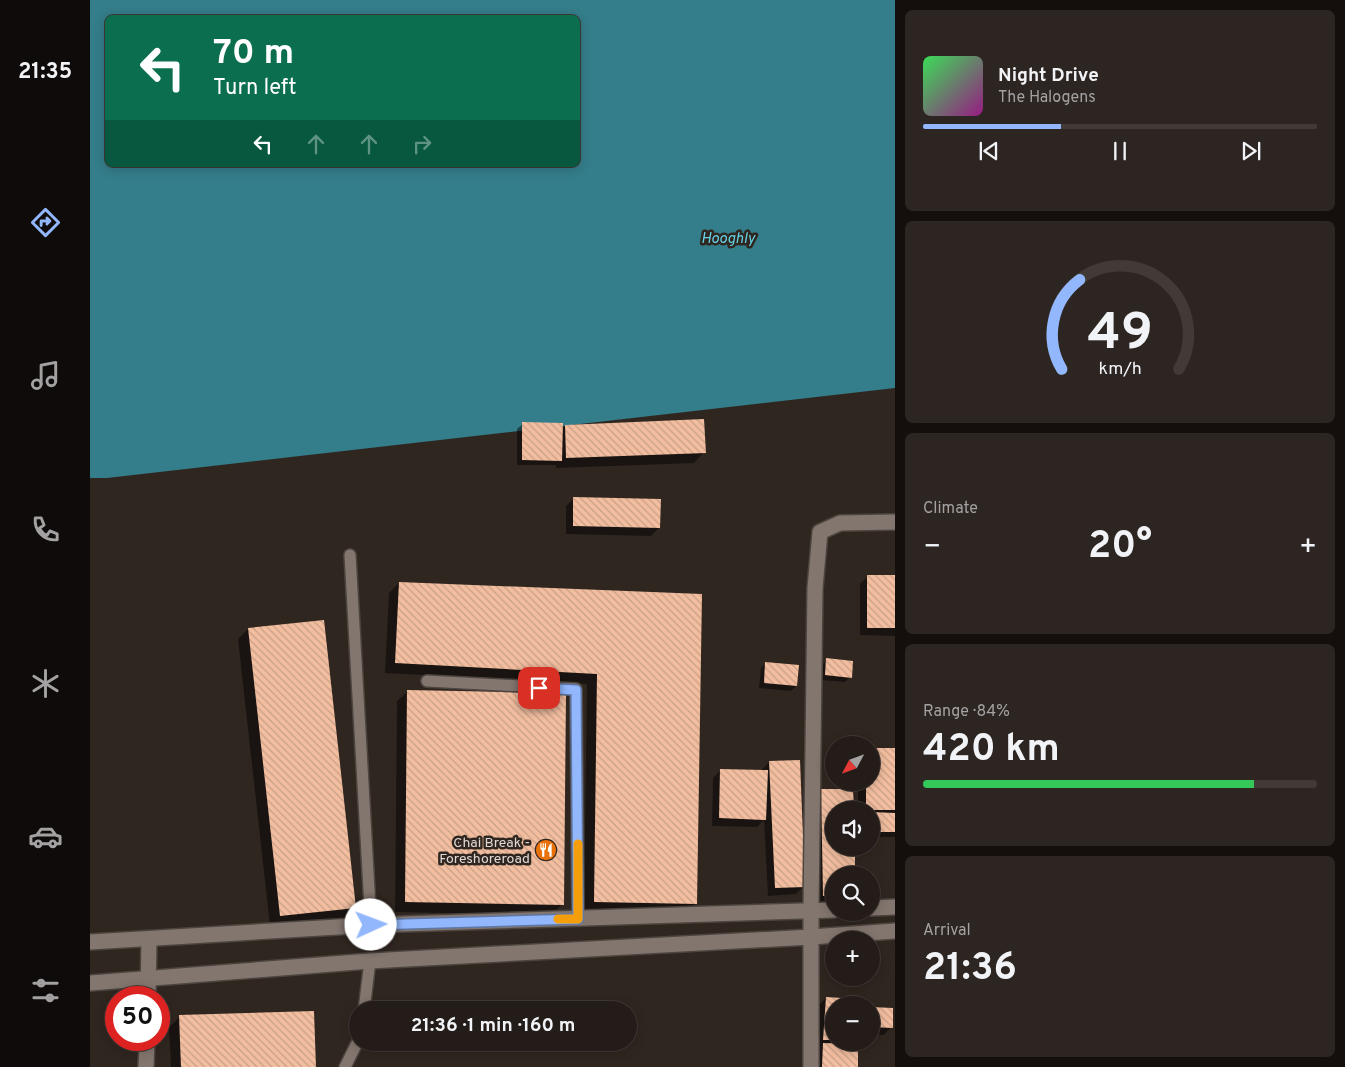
<!DOCTYPE html>
<meta charset="utf-8">
<style>
:root{--surface:#241c18;--page:#2c2521;--text:#f1f3f6;--muted:#a3a1a2;--line:#413a37;--accent:#92b7fd}
body{margin:0;font-family:Overpass,sans-serif;background:var(--page);color:var(--text);height:100vh;display:flex;flex-direction:column;font-size:19px;white-space:nowrap}
*{box-sizing:border-box;margin:0}
p{font-size:16px;color:var(--muted)}
.icon{flex:none;width:28px;height:28px;fill:none;stroke:currentColor;stroke-width:2;stroke-linecap:round;stroke-linejoin:round}
.map{position:relative;flex:1;overflow:hidden}
.panel{display:flex;flex-direction:column;gap:10px;padding:10px;background:#140f0d;width:450px}
.panel>*{flex:none}
.hud{position:absolute;left:15px;top:15px;width:475px;height:152px;border-radius:8px;box-shadow:0 2px 12px #0003,0 0 0 1px var(--line);background:#0b6e4f;color:#fff;overflow:hidden}
.needle{width:32px;rotate:229deg}
.tools{position:absolute;left:735px;top:736px;display:grid;gap:10px}
.tools a{display:grid;place-items:center;width:55px;height:55px;border-radius:50%;background:var(--surface);box-shadow:0 2px 12px #0003,0 0 0 1px var(--line);font-size:25px}
.speed{position:absolute;left:15px;top:986px;display:flex;gap:10px;font-size:25px;font-weight:700;text-align:center}
.speed>*{display:grid;place-content:center;width:65px;height:65px;border-radius:50%;background:var(--surface);box-shadow:0 2px 12px #0003,0 0 0 1px var(--line);line-height:1}
.speed .limit{border:8px solid #d22;background:#fff;color:#111}
.pin{position:absolute;display:grid;place-items:center;width:42px;height:42px;color:#fff;margin:-21px;border-radius:10px;box-shadow:0 2px 8px #0006}
.me{position:absolute;width:55px;margin:-28px;rotate:88deg;stroke-linejoin:round;filter:drop-shadow(0 0 4px #0008)}
.turn{display:flex;align-items:center;gap:18px;height:105px;padding:0 25px;font-size:22px}
.turn .icon{width:65px;height:65px;stroke-width:2.5}
.turn b{display:block;font-size:35px;line-height:42px}
.lanes{display:flex;align-items:center;height:48px;padding:0 25px;background:#0003;justify-content:center;gap:25px;direction:ltr}
.lanes .off{opacity:.35}
.big{font-size:38px;font-weight:700;line-height:1.1}
.panel .card{flex:1;display:flex;flex-direction:column;justify-content:center;gap:8px;min-width:0;padding:0 18px;border-radius:8px;background:var(--page)}
.panel .dial{align-items:center;gap:0}
.dial svg{height:130px;overflow:visible;fill:none;stroke:var(--line);stroke-width:7;stroke-linecap:round;text-anchor:middle}
.dial text{fill:var(--text);stroke:none}
.song{display:flex;align-items:center;gap:15px}
.cover{width:60px;height:60px;border-radius:8px;background:linear-gradient(135deg,hsl(130 70% 55%),hsl(310 70% 35%))}
.played{height:5px;border-radius:2px;background:linear-gradient(90deg,var(--accent) 35%,var(--line) 35%)}
.keys{display:flex;justify-content:space-around;direction:ltr}
.heat{display:flex;justify-content:space-between;align-items:center;font-size:28px;direction:ltr}
.charge{height:8px;border-radius:4px;background:linear-gradient(90deg,#34c759 84%,var(--line) 0)}
.trip{position:absolute;left:259px;top:1001px;width:288px;height:50px;border-radius:25px;background:var(--surface);box-shadow:0 2px 12px #0003,0 0 0 1px var(--line);font-weight:700;line-height:50px;text-align:center}
main{display:flex;flex:1;min-height:0}
.tabs{display:flex;flex-direction:column;width:90px;justify-content:space-around;align-items:center;background:#0e0b0a;color:var(--muted)}
.tabs .icon{width:35px;height:35px}
.tabs .current{color:var(--accent)}
.tabs b{font-size:22px;color:var(--text)}
.map>svg:first-child{display:block}
.water{fill:#347d8a;fill-rule:evenodd}
.shadow{fill:#0007}
.building{fill:url(#building-back-hatch)}
.lines{fill:none;stroke-linecap:round;stroke-linejoin:round}
.service-casing{stroke:#4c443f;stroke-width:14}
.minor-casing{stroke:#4c443f;stroke-width:18}
.secondary-casing{stroke:#4c443f;stroke-width:18}
.service{stroke:#83766f;stroke-width:11}
.minor{stroke:#83766f;stroke-width:15}
.secondary{stroke:#83766f;stroke-width:15}
.route-casing{stroke:#5f77a4;stroke-width:12}
.route{stroke:#92b7fd;stroke-width:9}
.slow{stroke:#f59e0b;stroke-width:9}
.labels{text-anchor:middle;stroke-width:5;stroke-linejoin:round;paint-order:stroke}
.poi-label{font-size:14px;fill:#e0d9d5;stroke:#302620;text-anchor:end}
.water-label{font-size:15px;font-style:italic;fill:#65d3e7;stroke:#302620}
</style>
<main>
<nav class="tabs">
<b>21:35</b>
<svg class="icon current" aria-label="directions" viewBox="0 0 24 24"><path d="M12 3l9 9-9 9-9-9zM9 14v-3h6M13 9l2 2-2 2"/></svg>
<svg class="icon" aria-label="music" viewBox="0 0 24 24"><path d="M9 18V5l10-2v13"/><circle cx="6" cy="18" r="3"/><circle cx="16" cy="16" r="3"/></svg>
<svg class="icon" aria-label="phone" viewBox="0 0 24 24"><path d="M5 4h4l2 5-3 2q2 4 5 5l2-3 5 2v4C11 20 4 13 5 4z"/></svg>
<svg class="icon" aria-label="climate" viewBox="0 0 24 24"><path d="M12 3v18M4 7l16 10M4 17L20 7"/></svg>
<svg class="icon" aria-label="car" viewBox="0 0 24 24"><path d="M5 17H2v-5l4-1 3-4h7l3 4 3 1v5h-3M9 17h6M6 11h13"/><circle cx="7" cy="17" r="2"/><circle cx="17" cy="17" r="2"/></svg>
<svg class="icon" aria-label="filters" viewBox="0 0 24 24"><path d="M4 7h16M4 17h16"/><circle cx="9" cy="7" r="2"/><circle cx="15" cy="17" r="2"/></svg>
</nav>
<div class="map">
<svg width="805" height="1067" viewBox="0 0 805 1067">
<defs>
<pattern id="building-back-hatch" width="6" height="6" patternUnits="userSpaceOnUse" patternTransform="scale(1.25)"><rect width="6" height="6" fill="#f3be9f"/><path d="M-1 5l2 2M0 0l6 6M5-1l2 2" fill="none" stroke="#c79f87"/></pattern>
</defs>
<rect width="100%" height="100%" fill="#302620"/>
<path class="water" d="M 0,0 L 805,0 L 805,388 L 17,478 L 0,478 ZM 18,18 L 488,18 L 488,165 L 18,165 Z"/>
<path class="shadow" d="M 433,424 L 471,430 L 475,426 L 614,452 L 604,463 L 466,468 L 466,465 L 427,465 L 427,429 Z
M 484,498 L 569,528 L 561,536 L 476,534 L 476,506 Z
M 778,576 L 805,576 L 805,636 L 770,635 L 770,584 Z
M 309,583 L 611,596 L 606,903 L 596,914 L 494,912 L 497,684 L 295,673 L 299,593 Z
M 158,629 L 264,908 L 254,918 L 180,926 L 148,639 Z
M 737,660 L 760,677 L 755,682 L 730,680 L 732,665 Z
M 676,663 L 706,686 L 701,691 L 669,688 L 671,668 Z
M 318,691 L 472,904 L 462,915 L 305,912 L 307,701 Z
M 805,749 L 805,812 L 803,814 L 805,814 L 805,837 L 781,837 L 781,810 L 768,810 L 768,782 L 781,782 Z
M 679,762 L 714,886 L 706,894 L 678,896 L 674,820 L 667,827 L 622,826 L 623,778 L 631,770 L 672,770 Z
M 732,791 L 763,810 L 744,810 L 744,848 L 763,848 L 764,875 L 744,875 L 744,902 L 726,903 L 724,798 Z
M 736,998 L 750,1005 L 744,1005 L 744,1042 L 746,1042 L 744,1044 L 766,1067 L 728,1067 L 728,1049 L 730,1047 L 726,1047 L 728,1006 Z
M 781,1008 L 801,1027 L 794,1035 L 781,1035 Z
M 90,1017 L 225,1067 L 81,1067 L 79,1027 Z"/>
<path class="building" d="M 614,419 L 616,453 L 476,458 L 475,425 Z
M 432,422 L 473,423 L 472,461 L 432,460 Z
M 483,497 L 571,499 L 570,528 L 483,526 Z
M 777,575 L 805,575 L 805,628 L 777,628 Z
M 309,582 L 612,594 L 607,904 L 504,902 L 507,674 L 305,663 Z
M 234,620 L 266,908 L 190,916 L 158,628 Z
M 736,658 L 763,661 L 762,678 L 735,675 Z
M 675,662 L 709,665 L 707,686 L 674,683 Z
M 317,690 L 476,693 L 474,905 L 315,902 Z
M 781,748 L 805,748 L 805,810 L 776,810 L 776,782 L 781,782 Z
M 710,760 L 715,887 L 685,888 L 679,761 Z
M 630,769 L 678,770 L 676,820 L 629,818 Z
M 731,789 L 763,789 L 764,810 L 744,810 L 744,848 L 765,848 L 765,875 L 744,875 L 744,895 L 733,896 Z
M 781,812 L 805,813 L 805,832 L 781,832 Z
M 736,997 L 752,998 L 752,1005 L 744,1005 L 744,1040 L 733,1040 Z
M 781,1007 L 803,1008 L 803,1028 L 781,1027 Z
M 224,1011 L 226,1067 L 91,1067 L 89,1015 Z
M 733,1043 L 768,1044 L 768,1067 L 732,1067 Z"/>
<g class="lines">
<g class="service-casing">
<path id="service" d="M 260,555 L 281,925
M 337,681 L 486,689 L 488,919
M 274,1010 L 280,961
M 255,1067 L 268,1041"/>
</g>
<g class="minor-casing">
<path id="minor" d="M 721,911 L 725,588 L 730,532 L 750,523 L 805,522
M 58,998 L 59,939
M 56,1067 L 57,1040"/>
</g>
<g class="secondary-casing">
<path id="secondary" d="M 781,908 L 805,907
M 0,942 L 281,925 L 744,910
M 0,983 L 280,961 L 721,937 L 805,931
M 721,1067 L 721,911"/>
</g>
<use href="#service" class="service"/>
<use href="#minor" class="minor"/>
<use href="#secondary" class="secondary"/>
</g>
<g class="lines">
<g class="route-casing">
<path id="route" d="M 281,925 L 488,919 L 486,690 L 449,688"/>
</g>
<use href="#route" class="route"/>
<path class="slow" d="M 468,919 L 488,919 L 488,844"/>
</g>
<defs>
<g id="restaurant-disc" transform="scale(1.125)"><circle r="9.5" fill="#e8710a" stroke="#302620"/><path d="M-5-6h1v4h1v-4h1v4h1v-4h1v5L-1.5 .5V6h-2V.5L-5-1ZM5-6V6H3V1.5H1.5Q1.5-4 5-6Z" fill="#fff"/></g>
</defs>
<g fill-rule="evenodd">
<use href="#restaurant-disc" x="456" y="850"/>
</g>
<g class="labels">
<g class="poi-label">
<text x="440" y="847">Chai Break -<tspan x="440" dy="16">Foreshoreroad</tspan></text>
</g>
<g class="water-label">
<text x="638" y="243">Hooghly</text>
</g>
</g>
</svg>
<div class="tools">
<a><svg class="needle" viewBox="-14 -14 28 28"><path d="M0-13l5 13h-10z" fill="#e53935"/><path d="M0 13l5-13h-10z" fill="#a3a1a2"/></svg></a>
<a><svg class="icon" aria-label="sound" viewBox="0 0 24 24"><path d="M4 9h4l5-4v14l-5-4H4zM17 9q2 3 0 6"/></svg></a>
<a><svg class="icon" aria-label="search" viewBox="0 0 24 24"><circle cx="10" cy="10" r="6"/><path d="M15 15l6 6"/></svg></a>
<a>+</a>
<a>−</a>
</div>
<div class="speed"><div class="limit">50</div></div>
<div class="pin" style="left:449px;top:688px;background:#d93025"><svg class="icon" aria-label="arrive" viewBox="0 0 24 24"><path d="M6 21V4h12l-3 4 3 4H6"/></svg></div>
<svg class="me" style="left:281px;top:925px" viewBox="-20 -20 40 40"><circle r="19" fill="#fff"/><path d="M0-13L10 11 0 6-10 11z" fill="#92b7fd"/></svg>
<div class="trip">21:36 · 1 min · 160 m</div>
<div class="hud">
<div class="turn"><svg class="icon" aria-label="left" viewBox="0 0 24 24"><path d="M17 20v-9H6M10 6l-5 5 5 5"/></svg><div><b>70 m</b>Turn left</div></div>
<div class="lanes"><svg class="icon" aria-label="left" viewBox="0 0 24 24"><path d="M17 20v-9H6M10 6l-5 5 5 5"/></svg><svg class="icon off" aria-label="ahead" viewBox="0 0 24 24"><path d="M12 20V5M6 11l6-6 6 6"/></svg><svg class="icon off" aria-label="ahead" viewBox="0 0 24 24"><path d="M12 20V5M6 11l6-6 6 6"/></svg><svg class="icon off" aria-label="right" viewBox="0 0 24 24"><path d="M7 20v-9h11M14 6l5 5-5 5"/></svg></div>
</div>
</div>
<section class="panel">
<div class="card">
<div class="song"><i class="cover"></i><div><b>Night Drive</b><p>The Halogens</p></div></div>
<div class="played"></div>
<div class="keys"><svg class="icon" aria-label="previous" viewBox="0 0 24 24"><path d="M18 5L8 12l10 7zM5 5v14"/></svg><svg class="icon" aria-label="pause" viewBox="0 0 24 24"><path d="M8 5v14M16 5v14"/></svg><svg class="icon" aria-label="next" viewBox="0 0 24 24"><path d="M6 5l10 7-10 7zM19 5v14"/></svg></div>
</div>
<div class="card dial"><svg viewBox="0 0 100 80">
<path d="M14 69A42 42 0 1 1 86 69"/>
<path d="M14 69A42 42 0 0 1 25 14" stroke="#92b7fd"/>
<text x="50" y="56" font-size="32" font-weight="700">49</text>
<text x="50" y="72" font-size="11">km/h</text>
</svg></div>
<div class="card"><p>Climate</p>
<div class="heat"><a>−</a><b class="big">20°</b><a>+</a></div>
</div>
<div class="card"><p>Range · 84%</p><b class="big">420 km</b><div class="charge"></div></div>
<div class="card"><p>Arrival</p><b class="big">21:36</b></div>
</section>
</main>
